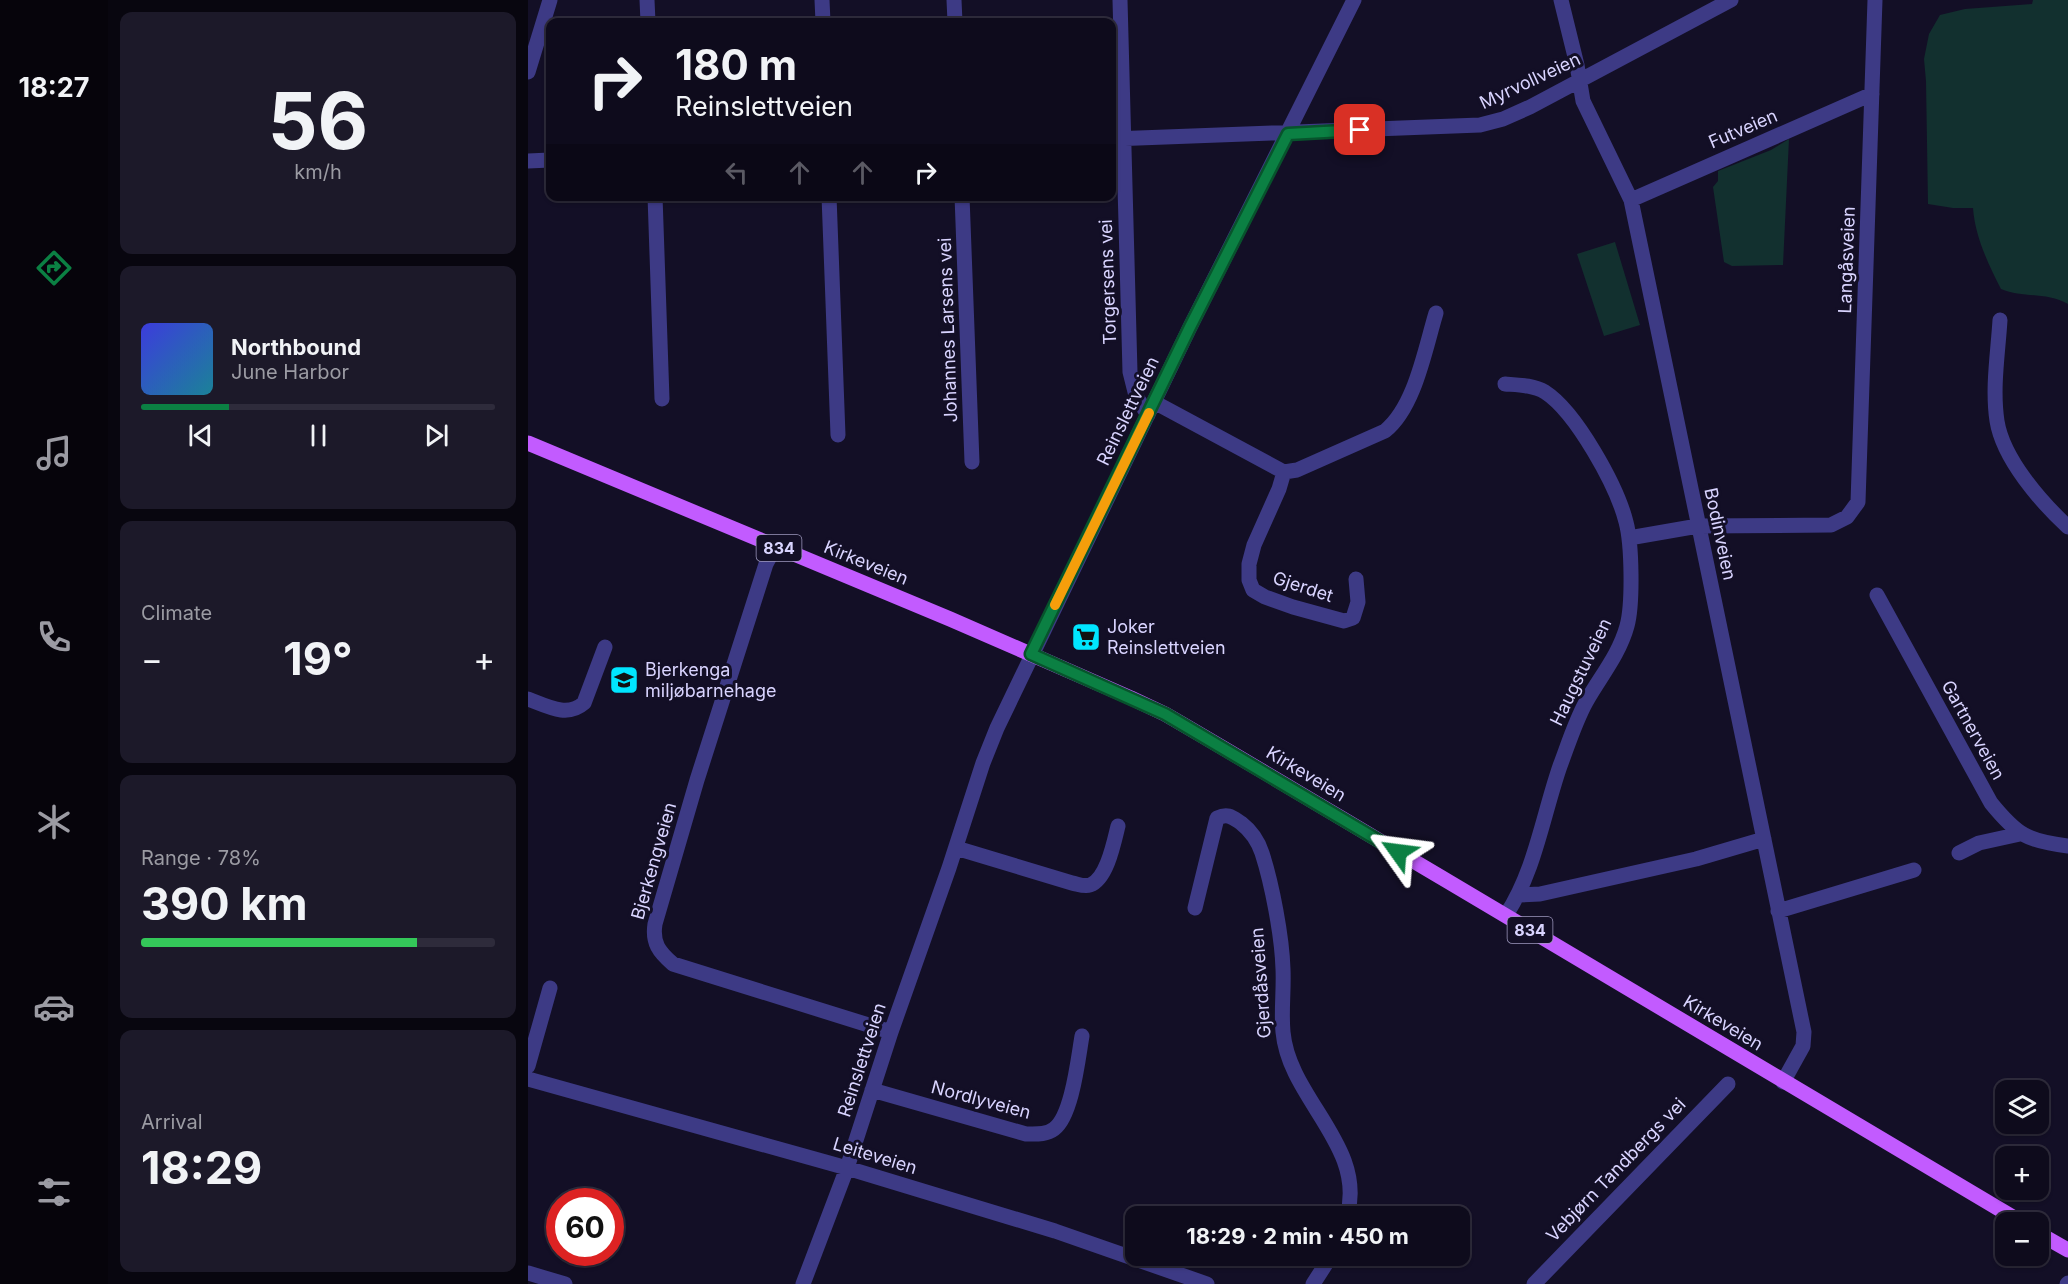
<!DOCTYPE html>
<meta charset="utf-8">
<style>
:root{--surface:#0e0b1c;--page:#1c1929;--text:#f1f3f6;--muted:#9b9ba3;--line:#2e2b3b;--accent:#0b8043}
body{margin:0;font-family:Inter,sans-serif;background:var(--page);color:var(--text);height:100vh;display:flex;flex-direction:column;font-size:22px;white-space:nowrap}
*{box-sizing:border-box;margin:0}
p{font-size:20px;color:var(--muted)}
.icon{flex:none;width:33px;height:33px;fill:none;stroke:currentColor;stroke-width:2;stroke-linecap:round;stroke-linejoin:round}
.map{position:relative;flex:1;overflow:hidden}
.drawer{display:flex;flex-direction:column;gap:12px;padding:12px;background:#08060f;width:420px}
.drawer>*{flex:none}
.banner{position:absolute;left:18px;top:18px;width:570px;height:183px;border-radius:12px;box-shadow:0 2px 4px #0004,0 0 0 2px var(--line);background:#0e0b1c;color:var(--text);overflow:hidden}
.controls{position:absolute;left:1467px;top:1080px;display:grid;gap:12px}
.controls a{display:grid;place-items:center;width:54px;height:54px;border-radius:12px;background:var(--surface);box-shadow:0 2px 4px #0004,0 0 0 2px var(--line);font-size:30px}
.speed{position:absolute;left:18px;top:1188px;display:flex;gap:12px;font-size:30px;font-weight:700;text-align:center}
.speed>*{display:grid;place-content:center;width:78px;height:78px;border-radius:50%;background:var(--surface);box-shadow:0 2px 4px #0004,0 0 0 2px var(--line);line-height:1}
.speed .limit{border:9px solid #d22;background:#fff;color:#111}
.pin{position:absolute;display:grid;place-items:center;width:51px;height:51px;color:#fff;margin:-26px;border-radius:12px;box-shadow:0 3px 9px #0006}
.me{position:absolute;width:66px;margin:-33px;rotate:301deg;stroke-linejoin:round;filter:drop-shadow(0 0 4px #0008)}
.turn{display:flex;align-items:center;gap:21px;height:126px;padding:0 30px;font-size:27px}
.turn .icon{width:78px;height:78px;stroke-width:2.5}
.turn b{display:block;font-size:42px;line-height:51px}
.lanes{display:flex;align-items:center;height:57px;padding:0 30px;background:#0003;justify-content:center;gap:30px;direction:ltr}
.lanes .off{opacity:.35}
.big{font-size:45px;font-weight:700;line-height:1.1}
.drawer .tile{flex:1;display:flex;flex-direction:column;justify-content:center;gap:9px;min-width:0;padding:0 21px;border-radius:12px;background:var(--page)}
.drawer .dial{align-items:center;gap:0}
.dial b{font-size:78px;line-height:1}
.song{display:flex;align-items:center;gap:18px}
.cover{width:72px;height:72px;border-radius:9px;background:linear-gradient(135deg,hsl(240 70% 55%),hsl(190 70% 35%))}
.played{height:6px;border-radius:3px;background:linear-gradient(90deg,var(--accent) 25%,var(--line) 25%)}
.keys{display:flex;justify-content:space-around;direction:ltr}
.heat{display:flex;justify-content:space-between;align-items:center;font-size:33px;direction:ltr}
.charge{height:9px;border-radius:4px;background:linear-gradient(90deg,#34c759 78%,var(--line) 0)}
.trip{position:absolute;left:597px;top:1206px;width:345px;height:60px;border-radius:12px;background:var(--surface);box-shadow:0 2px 4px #0004,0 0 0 2px var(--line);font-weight:700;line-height:60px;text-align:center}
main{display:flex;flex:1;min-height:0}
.menu{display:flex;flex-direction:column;width:108px;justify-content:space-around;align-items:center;background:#06040b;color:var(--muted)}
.menu .icon{width:42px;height:42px}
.menu .current{color:var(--accent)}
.menu b{font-size:27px;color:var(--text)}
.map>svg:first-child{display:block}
.green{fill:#12302f}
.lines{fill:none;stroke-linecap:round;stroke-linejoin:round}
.minor{stroke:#3d3a85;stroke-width:15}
.primary{stroke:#c25bff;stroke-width:15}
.route-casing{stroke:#07532c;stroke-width:15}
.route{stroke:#0b8043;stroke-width:10}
.slow{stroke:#f59e0b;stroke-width:10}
.labels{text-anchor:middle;stroke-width:6;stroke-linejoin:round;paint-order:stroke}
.shield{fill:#130f26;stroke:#9e99be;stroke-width:1.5}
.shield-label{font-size:16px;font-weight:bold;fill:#d9d4ff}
.street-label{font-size:18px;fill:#d9d4ff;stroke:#130f26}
.poi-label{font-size:18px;fill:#d9d4ff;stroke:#130f26;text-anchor:start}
</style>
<main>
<nav class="menu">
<b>18:27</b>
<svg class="icon current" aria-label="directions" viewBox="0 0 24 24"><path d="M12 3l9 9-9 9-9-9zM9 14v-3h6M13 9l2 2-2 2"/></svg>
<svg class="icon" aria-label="music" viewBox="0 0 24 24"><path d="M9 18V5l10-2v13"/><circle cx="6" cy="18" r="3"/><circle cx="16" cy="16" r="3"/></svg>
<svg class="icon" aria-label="phone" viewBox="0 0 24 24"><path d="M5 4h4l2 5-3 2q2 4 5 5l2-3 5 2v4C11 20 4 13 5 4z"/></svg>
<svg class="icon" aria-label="climate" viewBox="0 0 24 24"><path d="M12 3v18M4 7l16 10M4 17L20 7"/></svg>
<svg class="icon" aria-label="car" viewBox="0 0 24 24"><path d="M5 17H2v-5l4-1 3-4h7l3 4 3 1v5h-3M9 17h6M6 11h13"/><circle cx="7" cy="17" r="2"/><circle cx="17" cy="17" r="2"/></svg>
<svg class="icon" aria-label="filters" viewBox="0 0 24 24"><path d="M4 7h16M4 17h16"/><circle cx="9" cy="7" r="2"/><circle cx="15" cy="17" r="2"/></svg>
</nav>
<section class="drawer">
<div class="tile dial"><b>56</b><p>km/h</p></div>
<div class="tile">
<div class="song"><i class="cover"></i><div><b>Northbound</b><p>June Harbor</p></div></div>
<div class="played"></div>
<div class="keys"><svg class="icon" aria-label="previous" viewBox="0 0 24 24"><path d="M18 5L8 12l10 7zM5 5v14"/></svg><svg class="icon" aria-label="pause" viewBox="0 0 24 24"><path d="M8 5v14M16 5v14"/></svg><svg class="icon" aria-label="next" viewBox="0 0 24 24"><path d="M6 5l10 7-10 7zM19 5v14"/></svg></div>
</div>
<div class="tile"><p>Climate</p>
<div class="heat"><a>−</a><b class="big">19°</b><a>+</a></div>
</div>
<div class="tile"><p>Range · 78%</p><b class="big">390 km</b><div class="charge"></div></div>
<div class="tile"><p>Arrival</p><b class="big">18:29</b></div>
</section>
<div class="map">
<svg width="1540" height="1284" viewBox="0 0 1540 1284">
<rect width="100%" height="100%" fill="#130f26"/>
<path class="green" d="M 1505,0 L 1540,0 L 1540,304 C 1519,292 1495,298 1473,289 C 1460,264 1447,236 1445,208 L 1425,208 L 1400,204 L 1398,81 L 1396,59 L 1401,34 L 1412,15 L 1437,9 L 1504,4 Z
M 1261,139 L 1255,265 L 1204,266 L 1196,262 L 1185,187 L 1190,181 L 1190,171 L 1243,150 Z
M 1087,242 L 1112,325 L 1076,336 L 1049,254 Z"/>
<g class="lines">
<path class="minor" d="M 119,0 L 120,22
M 294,0 L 295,22
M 426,0 L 427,22
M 592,0 L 602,372 L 608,396 L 620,415
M 1033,0 L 1049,65 L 1055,101 L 1103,200 L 1276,1032 L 1275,1046 L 1255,1082
M 0,72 L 22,0
M 584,139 L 952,125 L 975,119 L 1002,107 L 1203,0
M 0,161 L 22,160
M 127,196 L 134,399
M 301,196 L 310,435
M 434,196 L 444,462
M 1103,200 L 1344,94
M 1472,320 C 1470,353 1464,388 1469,421 C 1475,459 1513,502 1540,527
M 977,384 C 990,385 1005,385 1017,392 C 1048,412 1089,486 1098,522 C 1104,544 1105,604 1099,626 C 1091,655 1072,677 1058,702 C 1047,722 1040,745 1032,766 C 1015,815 1007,871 978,915
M 626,402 L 756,472 L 769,470 L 857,431 C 887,407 897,349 908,313
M 756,472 L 751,489 L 726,545 L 721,564 L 721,580 L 725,590 L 737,597 L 765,607 L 816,621 L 825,618 L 830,602 L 828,579
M 1101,538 L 1170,526 L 1303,525 L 1319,517 L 1330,502 L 1347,0
M 247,547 L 238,564 L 169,780 L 127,924 C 124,943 131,952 145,964 L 363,1032
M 1349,595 L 1463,803 C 1489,835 1499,841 1540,846
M 0,699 C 19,706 39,718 56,703 L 77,647
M 428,848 L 544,883 C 550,884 556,887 562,885 C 579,879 586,842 590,826
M 1431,853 L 1451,843 L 1492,834
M 991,895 L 1012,894 L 1168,859 L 1236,839
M 667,908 L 689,818 C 700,813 704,817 713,823 C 722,830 730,841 734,853 C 744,884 754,936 755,969 C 756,990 753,1011 755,1032 C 761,1099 839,1146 819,1216
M 1250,911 L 1386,870
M 0,1066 L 22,988
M 0,1079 L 319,1168 L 527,1231 L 679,1284
M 344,1090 L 498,1134 C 508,1134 518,1135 526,1129 C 544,1116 550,1059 554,1036
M 0,1273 L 37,1284
M 275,1284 L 319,1168 L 363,1032 L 421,868 L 455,763 L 469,728 L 662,327 L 826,0
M 785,1284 L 803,1256
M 1006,1284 L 1200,1084
M 1539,1284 L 1540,1283"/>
<path class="primary" d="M 0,443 L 422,619 L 603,698 L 637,714 C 732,769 826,826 921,882 C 1112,996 1302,1108 1493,1222
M 1510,1233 L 1540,1250"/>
</g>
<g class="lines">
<g class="route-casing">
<path id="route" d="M 832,130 L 760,134 L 662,327 L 503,654 L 637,714 L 870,852"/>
</g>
<use href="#route" class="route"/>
<path class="slow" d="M 527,605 L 621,413"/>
</g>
<defs>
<g id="supermarket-square" transform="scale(1.5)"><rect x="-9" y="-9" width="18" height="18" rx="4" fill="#00e5ff" stroke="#130f26"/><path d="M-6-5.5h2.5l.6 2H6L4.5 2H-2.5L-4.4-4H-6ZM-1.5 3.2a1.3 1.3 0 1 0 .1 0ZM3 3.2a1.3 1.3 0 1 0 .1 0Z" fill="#111"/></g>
<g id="school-square" transform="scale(1.5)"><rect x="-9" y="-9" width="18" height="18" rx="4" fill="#00e5ff" stroke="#130f26"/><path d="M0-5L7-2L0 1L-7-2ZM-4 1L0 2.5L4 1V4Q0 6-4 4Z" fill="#111"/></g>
</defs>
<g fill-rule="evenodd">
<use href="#supermarket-square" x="558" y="637"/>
<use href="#school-square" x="96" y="680"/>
</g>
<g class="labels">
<g class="shield">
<rect x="228.5" y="535" width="45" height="26" rx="4.5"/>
<rect x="979.5" y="917" width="45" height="26" rx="4.5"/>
</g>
<g class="shield-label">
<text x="251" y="554">834</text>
<text x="1002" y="936">834</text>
</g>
<g class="street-label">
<text transform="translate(1002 81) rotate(-25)" y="6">Myrvollveien</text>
<text transform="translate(1215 129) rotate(-23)" y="6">Futveien</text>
<text transform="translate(1319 260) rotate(-88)" y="6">Langåsveien</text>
<text transform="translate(580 282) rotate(-92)" y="6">Torgersens vei</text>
<text transform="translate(420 330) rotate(-92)" y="6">Johannes Larsens vei</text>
<text transform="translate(600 411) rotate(-64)" y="6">Reinslettveien</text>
<text transform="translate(1192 534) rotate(78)" y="6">Bodinveien</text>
<text transform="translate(338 563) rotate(22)" y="6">Kirkeveien</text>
<text transform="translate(775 587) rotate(18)" y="6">Gjerdet</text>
<text transform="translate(1053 672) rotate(-64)" y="6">Haugstuveien</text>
<text transform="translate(1445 730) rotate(61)" y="6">Gartnerveien</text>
<text transform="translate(778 774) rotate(31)" y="6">Kirkeveien</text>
<text transform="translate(126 861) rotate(-74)" y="6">Bjerkengveien</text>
<text transform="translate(733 983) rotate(-94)" y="6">Gjerdåsveien</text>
<text transform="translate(1195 1023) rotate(31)" y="6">Kirkeveien</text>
<text transform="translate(334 1060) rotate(-72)" y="6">Reinslettveien</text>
<text transform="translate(453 1100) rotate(15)" y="6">Nordlyveien</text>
<text transform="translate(347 1156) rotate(17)" y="6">Leiteveien</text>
<text transform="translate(1088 1170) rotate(-46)" y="6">Vebjørn Tandbergs vei</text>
</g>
<g class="poi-label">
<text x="579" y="633">Joker<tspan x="579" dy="21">Reinslettveien</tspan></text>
<text x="117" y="676">Bjerkenga<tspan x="117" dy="21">miljøbarnehage</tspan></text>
</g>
</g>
</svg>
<div class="controls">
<a><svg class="icon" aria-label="layers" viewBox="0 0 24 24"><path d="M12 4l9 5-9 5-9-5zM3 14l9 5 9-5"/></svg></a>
<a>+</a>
<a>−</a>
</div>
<div class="speed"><div class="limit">60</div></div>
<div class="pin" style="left:832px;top:130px;background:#d93025"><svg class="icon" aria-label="arrive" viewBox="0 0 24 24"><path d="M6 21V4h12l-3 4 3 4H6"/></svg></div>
<svg class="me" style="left:870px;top:852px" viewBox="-20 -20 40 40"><path d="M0-17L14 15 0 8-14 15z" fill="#0b8043" stroke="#fff" stroke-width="4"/></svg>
<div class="trip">18:29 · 2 min · 450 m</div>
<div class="banner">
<div class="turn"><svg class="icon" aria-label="right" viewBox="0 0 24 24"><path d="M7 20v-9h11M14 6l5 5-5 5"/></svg><div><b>180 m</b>Reinslettveien</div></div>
<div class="lanes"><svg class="icon off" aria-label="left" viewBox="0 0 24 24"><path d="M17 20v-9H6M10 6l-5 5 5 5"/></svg><svg class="icon off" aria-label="ahead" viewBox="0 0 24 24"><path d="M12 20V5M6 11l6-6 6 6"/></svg><svg class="icon off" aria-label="ahead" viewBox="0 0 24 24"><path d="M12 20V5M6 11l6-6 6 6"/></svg><svg class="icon" aria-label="right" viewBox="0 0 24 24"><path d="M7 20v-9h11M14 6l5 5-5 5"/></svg></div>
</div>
</div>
</main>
